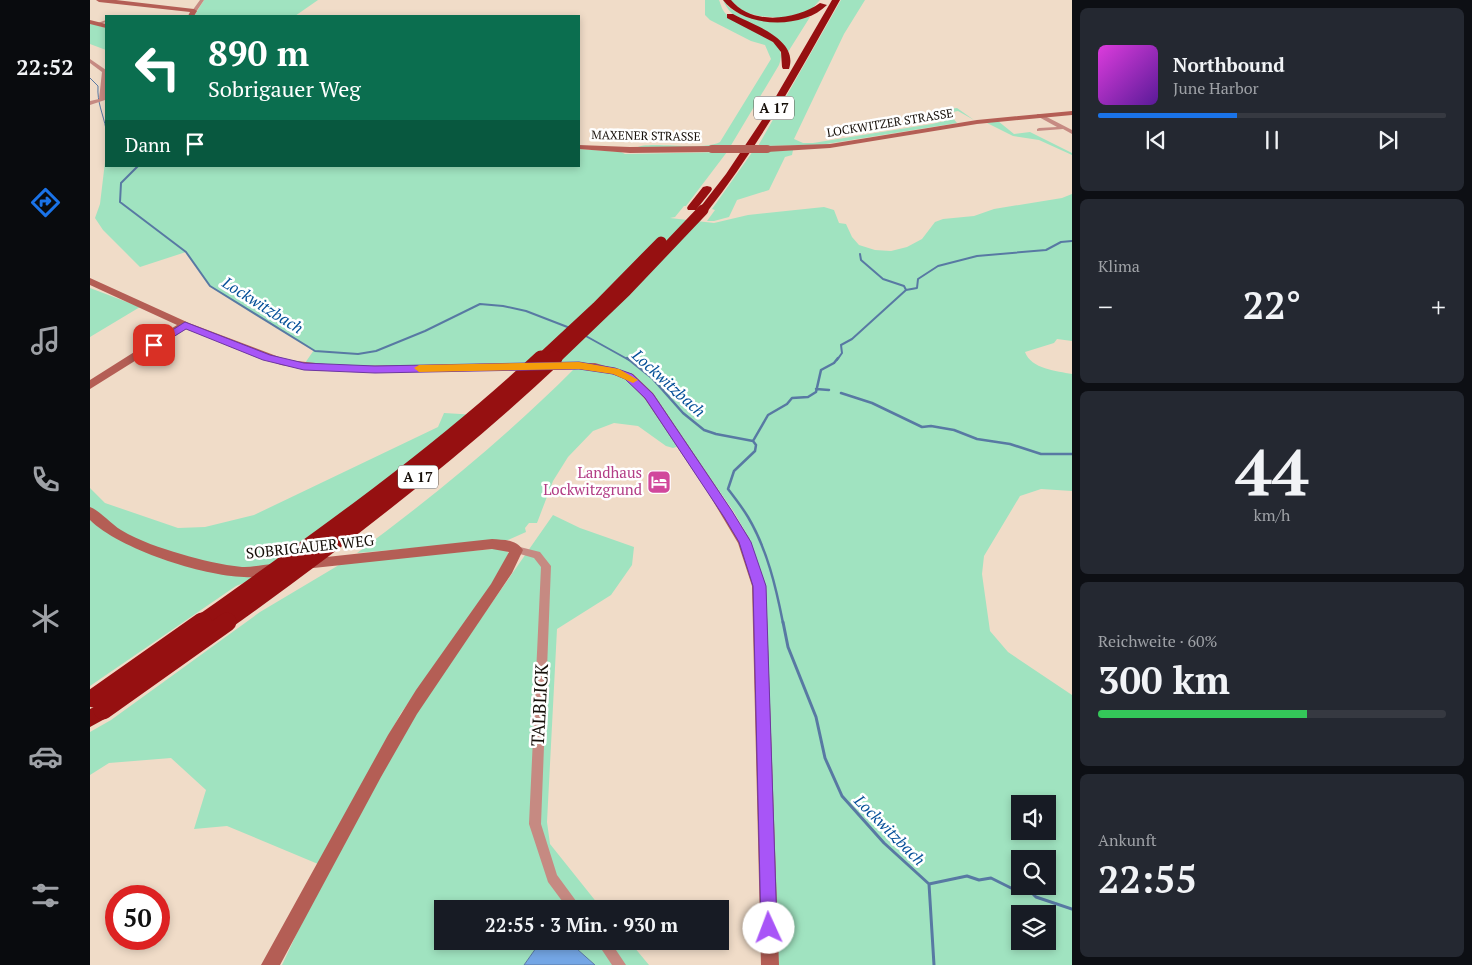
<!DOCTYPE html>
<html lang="de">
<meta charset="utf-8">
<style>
:root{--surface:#171b24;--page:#242831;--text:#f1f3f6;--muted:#9ea1a6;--line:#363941;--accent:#1a73e8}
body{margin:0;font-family:"PT Serif",serif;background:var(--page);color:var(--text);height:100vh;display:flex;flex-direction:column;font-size:19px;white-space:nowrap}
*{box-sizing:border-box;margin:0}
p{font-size:16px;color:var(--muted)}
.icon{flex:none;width:28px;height:28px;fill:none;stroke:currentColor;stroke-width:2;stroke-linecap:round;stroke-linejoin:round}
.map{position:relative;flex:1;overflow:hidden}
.panel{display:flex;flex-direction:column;gap:8px;padding:8px;background:#0d0f14;width:400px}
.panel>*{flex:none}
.hud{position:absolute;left:15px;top:15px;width:475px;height:152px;border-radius:0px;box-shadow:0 2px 8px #0003;background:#0b6e4f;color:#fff;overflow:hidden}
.tools{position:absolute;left:921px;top:795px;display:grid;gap:10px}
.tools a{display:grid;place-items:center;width:45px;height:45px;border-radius:0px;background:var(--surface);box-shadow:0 2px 8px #0003;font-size:25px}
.speed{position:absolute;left:15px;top:885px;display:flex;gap:10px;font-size:25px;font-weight:700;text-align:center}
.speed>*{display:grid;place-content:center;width:65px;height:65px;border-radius:50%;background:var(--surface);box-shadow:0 2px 8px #0003;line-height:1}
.speed .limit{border:8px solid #d22;background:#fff;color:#111}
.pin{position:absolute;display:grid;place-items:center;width:42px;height:42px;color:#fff;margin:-21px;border-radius:10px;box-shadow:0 2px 8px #0006}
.me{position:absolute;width:55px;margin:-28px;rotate:358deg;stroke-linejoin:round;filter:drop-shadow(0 0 4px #0008)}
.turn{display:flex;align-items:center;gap:18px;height:105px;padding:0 20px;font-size:22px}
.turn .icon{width:65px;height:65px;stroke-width:2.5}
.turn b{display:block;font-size:35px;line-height:42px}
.then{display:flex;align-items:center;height:48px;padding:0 20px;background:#0003;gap:10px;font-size:19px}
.big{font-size:38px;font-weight:600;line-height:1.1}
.panel .widget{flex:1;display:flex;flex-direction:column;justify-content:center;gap:8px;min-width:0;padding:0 18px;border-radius:8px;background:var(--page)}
.panel .dial{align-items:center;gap:0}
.dial b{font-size:65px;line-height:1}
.song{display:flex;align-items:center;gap:15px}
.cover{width:60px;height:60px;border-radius:8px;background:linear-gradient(135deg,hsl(300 70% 55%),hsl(270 70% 35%))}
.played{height:5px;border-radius:2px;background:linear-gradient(90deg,var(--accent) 40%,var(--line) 40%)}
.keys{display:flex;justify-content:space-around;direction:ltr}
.heat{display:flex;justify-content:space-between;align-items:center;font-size:28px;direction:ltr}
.charge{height:8px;border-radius:4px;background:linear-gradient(90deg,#34c759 60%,var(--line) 0)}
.trip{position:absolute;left:344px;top:900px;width:295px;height:50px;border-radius:0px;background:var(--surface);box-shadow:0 2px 8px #0003;font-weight:600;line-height:50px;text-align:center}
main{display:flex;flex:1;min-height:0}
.dock{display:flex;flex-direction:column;width:90px;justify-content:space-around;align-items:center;background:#090b0e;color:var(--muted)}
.dock .icon{width:35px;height:35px}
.dock .current{color:var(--accent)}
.dock b{font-size:22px;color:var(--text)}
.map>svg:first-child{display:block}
.green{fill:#a0e3c0;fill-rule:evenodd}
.water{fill:#74a6e5;stroke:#5879a3}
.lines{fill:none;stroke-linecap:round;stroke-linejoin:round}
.stream-far3{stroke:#5879a3;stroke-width:1}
.stream-far2{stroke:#5879a3;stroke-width:2}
.stream-far1{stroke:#5879a3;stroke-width:2.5}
.stream{stroke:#5879a3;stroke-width:3}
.street{fill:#c68a82;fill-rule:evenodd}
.secondary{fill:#b45e55;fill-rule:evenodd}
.highway{fill:#961011;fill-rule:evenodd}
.secondary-bridge{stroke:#b45e55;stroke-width:8}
.highway-bridge-far2{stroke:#961011;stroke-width:11}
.highway-bridge-far1{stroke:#961011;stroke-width:15}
.highway-bridge{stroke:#961011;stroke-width:19}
.route{fill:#a855f7;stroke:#6d37a1}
.slow{fill:#f59e0b}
.labels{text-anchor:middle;stroke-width:5;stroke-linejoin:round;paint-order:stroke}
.far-street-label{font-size:12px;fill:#160f09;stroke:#fff}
.shield{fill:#fff;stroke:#5c5753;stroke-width:1}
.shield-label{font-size:14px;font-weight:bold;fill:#160f09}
.hotel-label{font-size:15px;fill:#b23c85;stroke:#fff;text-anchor:end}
.street-label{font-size:15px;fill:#160f09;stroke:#fff}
.water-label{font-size:16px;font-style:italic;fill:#044f98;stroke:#fff}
.near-street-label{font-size:18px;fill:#160f09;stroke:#fff}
</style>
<main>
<nav class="dock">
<b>22:52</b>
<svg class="icon current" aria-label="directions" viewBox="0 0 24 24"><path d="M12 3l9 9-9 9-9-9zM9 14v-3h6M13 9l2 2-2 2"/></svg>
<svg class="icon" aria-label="music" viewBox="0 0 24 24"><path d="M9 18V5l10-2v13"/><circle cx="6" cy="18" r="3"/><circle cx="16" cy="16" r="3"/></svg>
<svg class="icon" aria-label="phone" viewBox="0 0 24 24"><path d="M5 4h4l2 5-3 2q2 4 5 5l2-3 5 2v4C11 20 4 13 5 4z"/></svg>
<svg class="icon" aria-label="climate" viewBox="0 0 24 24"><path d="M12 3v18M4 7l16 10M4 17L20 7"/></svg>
<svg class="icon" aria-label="car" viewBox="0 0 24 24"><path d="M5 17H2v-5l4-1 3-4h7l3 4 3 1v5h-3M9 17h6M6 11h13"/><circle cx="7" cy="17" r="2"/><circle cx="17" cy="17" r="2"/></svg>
<svg class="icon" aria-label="filters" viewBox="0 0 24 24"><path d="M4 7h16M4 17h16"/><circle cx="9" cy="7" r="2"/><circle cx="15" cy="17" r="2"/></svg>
</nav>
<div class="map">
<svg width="982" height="965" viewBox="0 0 982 965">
<rect width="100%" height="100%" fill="#f0dcc8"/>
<path class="green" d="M 114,0 L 228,0 L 205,16 L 104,16 Z
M 615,0 L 629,0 C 631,5 632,10 636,14 C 652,32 701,31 689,65 L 640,147 L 546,148 C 558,140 611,152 630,142 L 681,59 L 675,45 L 661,41 L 620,20 L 615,15 Z
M 633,0 C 636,3 639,8 643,10 C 670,26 694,13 720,17 L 698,52 C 684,27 646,31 633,0 Z
M 640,0 L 730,0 L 720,11 L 692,18 L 669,16 L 654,12 Z
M 751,0 L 775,0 L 754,34 L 704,139 L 713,143 L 723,143 L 842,124 L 863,119 L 854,110 L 867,108 L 884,120 L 868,111 L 863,112 L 862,117 L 867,123 L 730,145 L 668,146 Z
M 0,23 L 16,28 L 16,50 L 0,44 Z
M 908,121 L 924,134 L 940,132 L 982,153 L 982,155 L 949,140 L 923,136 L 897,123 Z
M 489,149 L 531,152 L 535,154 L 637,152 L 596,206 L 594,206 L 585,217 L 580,218 L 624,223 L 658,215 L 734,207 L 744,210 L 749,223 L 756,224 L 762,237 L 769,245 L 785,250 L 801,251 L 817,247 L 832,239 L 845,222 L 853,219 L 884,216 L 904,209 L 972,198 L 982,194 L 982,341 L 967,339 L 964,343 L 935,352 C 941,369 967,371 982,374 L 982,491 L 951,489 L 930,496 L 894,556 L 892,574 L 900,631 L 918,652 L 982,695 L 982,965 L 686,965 L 660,540 L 644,512 L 597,445 L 542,375 L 528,369 L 493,364 L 282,367 L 215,363 L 224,350 L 120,286 L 96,252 L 50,267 L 13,230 L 5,218 L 10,204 L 15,162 L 16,166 L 489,166 ZM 930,804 L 958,804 L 958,831 L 930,831 ZM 930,859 L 958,859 L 958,886 L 930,886 ZM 930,914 L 958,914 L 958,941 L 930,941 Z
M 703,150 L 702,155 L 695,157 L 679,190 L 647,200 L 639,217 L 624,221 L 617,221 L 625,210 L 622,209 L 663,151 Z
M 0,288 L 50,307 L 0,337 Z
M 432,369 L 443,370 L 402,406 L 219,547 L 189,567 L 155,570 L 149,575 L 178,573 L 146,586 L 0,686 L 0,488 L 15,503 L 88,528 L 115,527 L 164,515 L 348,427 L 354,413 L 387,415 Z
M 484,369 C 500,370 519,369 533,378 C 558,392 573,423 589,446 L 583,448 L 576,446 L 548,426 L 524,423 L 503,431 L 478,457 L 463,481 L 447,523 L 439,523 L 435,528 L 436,532 L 418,540 L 267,553 C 343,497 417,436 484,369 Z
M 463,515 L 490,528 L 544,547 L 542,565 L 521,595 L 467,629 L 457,822 L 460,844 L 512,909 L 352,909 L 352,941 L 451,941 L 434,965 L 192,965 L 222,901 L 327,710 Z
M 415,548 L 419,554 L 389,607 L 311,713 L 228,864 L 137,826 L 104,829 L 116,790 L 81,758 L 19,763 L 0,775 L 0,732 L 21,720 L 170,612 L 254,562 Z
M 478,941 L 539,941 L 559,965 L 505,965 Z"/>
<path class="water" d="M 451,941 L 478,941 L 505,965 L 434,965 Z"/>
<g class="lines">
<path class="stream-far3" d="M 0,78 L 8,86 C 7,103 13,113 16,129"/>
<path class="stream-far2" d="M 48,166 L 31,183 L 30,202 L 96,252 L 120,286 L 225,351 L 268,354 L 286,351 L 335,331 L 390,304 L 413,306 L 436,311 L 480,328
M 770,254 L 771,260 L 793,279 L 814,286 L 816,290
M 494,335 L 539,360
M 747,360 L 752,353 L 751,345 L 762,339 L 816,290 L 827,288 L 828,279 L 848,266 L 887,256 L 956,250 L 971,242 L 982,241"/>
<path class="stream-far1" d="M 537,358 L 562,378 L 593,413 L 614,430 L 626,434 L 663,441 L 666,445 L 665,451 L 644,471 L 638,489 C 645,498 652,507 658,517 C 677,549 686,587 693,623
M 726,389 L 739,390
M 751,393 L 782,403 L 832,427 L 841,426 L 864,430 L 887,439 L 920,444 L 951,454 L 982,454
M 663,441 L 678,415 L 697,404 L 702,398 L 718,397 L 726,392 L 731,370 L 744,363 L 748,358"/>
<path class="stream" d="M 693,622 L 698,647 L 726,717 L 735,758 L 752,796 L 794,843 L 839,884 L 844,965
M 839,884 L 877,876 L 889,880 L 901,878 L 921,888 L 941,892 L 946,897 L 982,909"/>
<path class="street" d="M 110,0 L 114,0 L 106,12 L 102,12 L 102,11 Z
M 16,20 L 16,22 L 7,25 L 5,24 Z
M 0,59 L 16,70 L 15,100 L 0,105 L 0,101 L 9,99 L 12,72 L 0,63 Z
M 947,114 L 951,114 L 982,130 L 982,134 L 973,129 L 947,131 L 947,129 L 949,128 L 967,127 L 947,116 Z
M 426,546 L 450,552 L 461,566 L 451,824 L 467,875 L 492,909 L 478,909 L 458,882 L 439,824 L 451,567 L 444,558 L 423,552 L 421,550 L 423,548 Z
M 506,941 L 520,941 L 536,965 L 522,965 Z"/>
<path class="secondary" d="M 6,0 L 26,0 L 104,9 L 107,11 L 104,16 L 98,16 L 100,12 L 9,2 Z
M 0,20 L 16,24 L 16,28 L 0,24 Z
M 982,111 L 982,115 L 887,124 L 740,148 L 677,152 L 673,149 L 677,146 L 740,144 L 887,120 Z
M 489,145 L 540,147 L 622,146 L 626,149 L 622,152 L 540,153 L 489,149 Z
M 0,278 L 99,323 L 197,360 L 254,366 L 505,363 L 543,374 L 563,393 L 625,485 L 659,538 L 676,586 L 689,965 L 671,965 L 662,586 L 648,543 L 617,491 L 555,399 L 535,378 L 505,369 L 229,371 L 191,365 L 96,329 L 0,389 L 0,380 L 87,325 L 0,285 Z
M 0,507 C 9,510 21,524 31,530 C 49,541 71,548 91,554 C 111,560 132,565 152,567 C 164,568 178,562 190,565 L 192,569 L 190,573 L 185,574 C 175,576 165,578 154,577 C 113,576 29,549 0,520 Z
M 402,539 C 413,540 426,539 433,550 L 422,573 L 327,714 L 291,777 L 190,965 L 171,965 L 298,735 L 326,690 L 401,584 L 419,552 L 402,549 L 214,569 L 209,568 L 207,564 L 209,560 Z"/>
<path class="highway" d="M 633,0 L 641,0 C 662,26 706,20 730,3 L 737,5 C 712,30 654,28 633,0 Z
M 742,0 L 750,0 C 709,73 669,146 617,212 L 609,212 L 608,210 L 636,174 L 674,117 Z
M 637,14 L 643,14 C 663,25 709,39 699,69 L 693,69 L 692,67 L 691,52 L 683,42 L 637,18 Z
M 617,186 L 621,187 L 622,189 L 621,191 L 606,210 L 598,210 L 597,208 L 598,206 L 613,187 Z
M 13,702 L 20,704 L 22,710 L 20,716 L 0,727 L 0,709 Z"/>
<path class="secondary-bridge" d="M 622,149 L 677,149"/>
<path class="highway-bridge-far2" d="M 450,360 L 507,307 L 571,242
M 464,360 L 536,291 L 613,210"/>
<path class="highway-bridge-far1" d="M 110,623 C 227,540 346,456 451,358
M 135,623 C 250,541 362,455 465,358"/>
<path class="highway-bridge" d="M 4,698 L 112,622
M 13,710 L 137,622"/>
</g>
<path class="route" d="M 95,322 L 180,355 L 214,363 L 285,366 L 489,362 L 525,368 L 542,374 L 563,394 L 642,511 L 661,542 L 676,586 L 687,928 L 685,934 L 679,936 L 673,934 L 671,928 L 663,586 L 649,542 L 634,517 L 555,398 L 535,379 L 523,374 L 489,369 L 285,373 L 214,370 L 173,360 L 96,329 L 67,347 L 64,348 L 59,345 Z"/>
<path class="slow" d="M 489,362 L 529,369 L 548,380 L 543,383 L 523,374 L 489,369 L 329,372 L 324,368 L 329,365 Z"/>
<defs>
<g id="hotel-square" transform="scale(1.25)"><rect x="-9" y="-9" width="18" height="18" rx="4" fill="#d1479c" stroke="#fff"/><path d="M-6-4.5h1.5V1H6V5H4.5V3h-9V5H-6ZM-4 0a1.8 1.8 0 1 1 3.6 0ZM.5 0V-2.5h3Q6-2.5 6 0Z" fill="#fff"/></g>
</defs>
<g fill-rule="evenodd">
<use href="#hotel-square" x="569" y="482"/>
</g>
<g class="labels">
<g class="far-street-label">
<text transform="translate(800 123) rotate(-9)" y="4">LOCKWITZER STRASSE</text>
<text transform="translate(556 136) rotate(1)" y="4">MAXENER STRASSE</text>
</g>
<g class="shield">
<rect x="664" y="96.5" width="40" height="23" rx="4"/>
<rect x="308" y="465.5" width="40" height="23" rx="4"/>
</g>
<g class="shield-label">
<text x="684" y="113">A 17</text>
<text x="328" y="482">A 17</text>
</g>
<g class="hotel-label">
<text x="552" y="478">Landhaus<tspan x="552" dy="17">Lockwitzgrund</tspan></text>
</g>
<g class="street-label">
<text transform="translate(220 547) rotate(-6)" y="5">SOBRIGAUER WEG</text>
</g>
<g class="water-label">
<text transform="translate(173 305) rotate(32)" y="6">Lockwitzbach</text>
<text transform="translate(579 383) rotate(42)" y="6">Lockwitzbach</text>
<text transform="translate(800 830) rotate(45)" y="6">Lockwitzbach</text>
</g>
<g class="near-street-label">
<text transform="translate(450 705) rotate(-87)" y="6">TALBLICK</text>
</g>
</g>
</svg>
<div class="tools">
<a><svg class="icon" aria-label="sound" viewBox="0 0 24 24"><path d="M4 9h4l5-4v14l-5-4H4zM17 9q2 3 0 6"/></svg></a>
<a><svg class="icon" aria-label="search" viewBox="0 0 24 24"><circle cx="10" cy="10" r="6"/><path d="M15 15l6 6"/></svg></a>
<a><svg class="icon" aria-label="layers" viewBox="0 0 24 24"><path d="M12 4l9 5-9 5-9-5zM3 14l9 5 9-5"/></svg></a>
</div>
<div class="speed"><div class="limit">50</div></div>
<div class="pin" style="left:64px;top:345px;background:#d93025"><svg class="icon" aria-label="arrive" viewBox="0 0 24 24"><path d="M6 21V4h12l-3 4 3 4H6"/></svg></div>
<svg class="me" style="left:679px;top:928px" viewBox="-20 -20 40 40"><circle r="19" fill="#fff"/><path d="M0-13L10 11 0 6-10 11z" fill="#a855f7"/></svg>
<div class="trip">22:55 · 3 Min. · 930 m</div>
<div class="hud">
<div class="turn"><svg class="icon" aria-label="left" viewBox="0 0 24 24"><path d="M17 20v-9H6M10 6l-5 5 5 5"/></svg><div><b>890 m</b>Sobrigauer Weg</div></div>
<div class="then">Dann<svg class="icon" aria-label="arrive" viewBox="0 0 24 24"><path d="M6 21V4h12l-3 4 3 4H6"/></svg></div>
</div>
</div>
<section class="panel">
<div class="widget">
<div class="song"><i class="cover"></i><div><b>Northbound</b><p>June Harbor</p></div></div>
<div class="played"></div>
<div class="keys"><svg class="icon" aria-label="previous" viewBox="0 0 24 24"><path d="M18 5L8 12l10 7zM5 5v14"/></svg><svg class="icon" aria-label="pause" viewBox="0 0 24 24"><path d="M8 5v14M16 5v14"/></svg><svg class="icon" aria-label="next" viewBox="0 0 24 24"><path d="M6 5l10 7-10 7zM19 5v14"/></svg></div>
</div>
<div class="widget"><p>Klima</p>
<div class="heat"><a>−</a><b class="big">22°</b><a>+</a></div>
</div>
<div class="widget dial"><b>44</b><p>km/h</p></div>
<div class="widget"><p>Reichweite · 60%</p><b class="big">300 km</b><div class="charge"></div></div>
<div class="widget"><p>Ankunft</p><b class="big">22:55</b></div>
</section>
</main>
